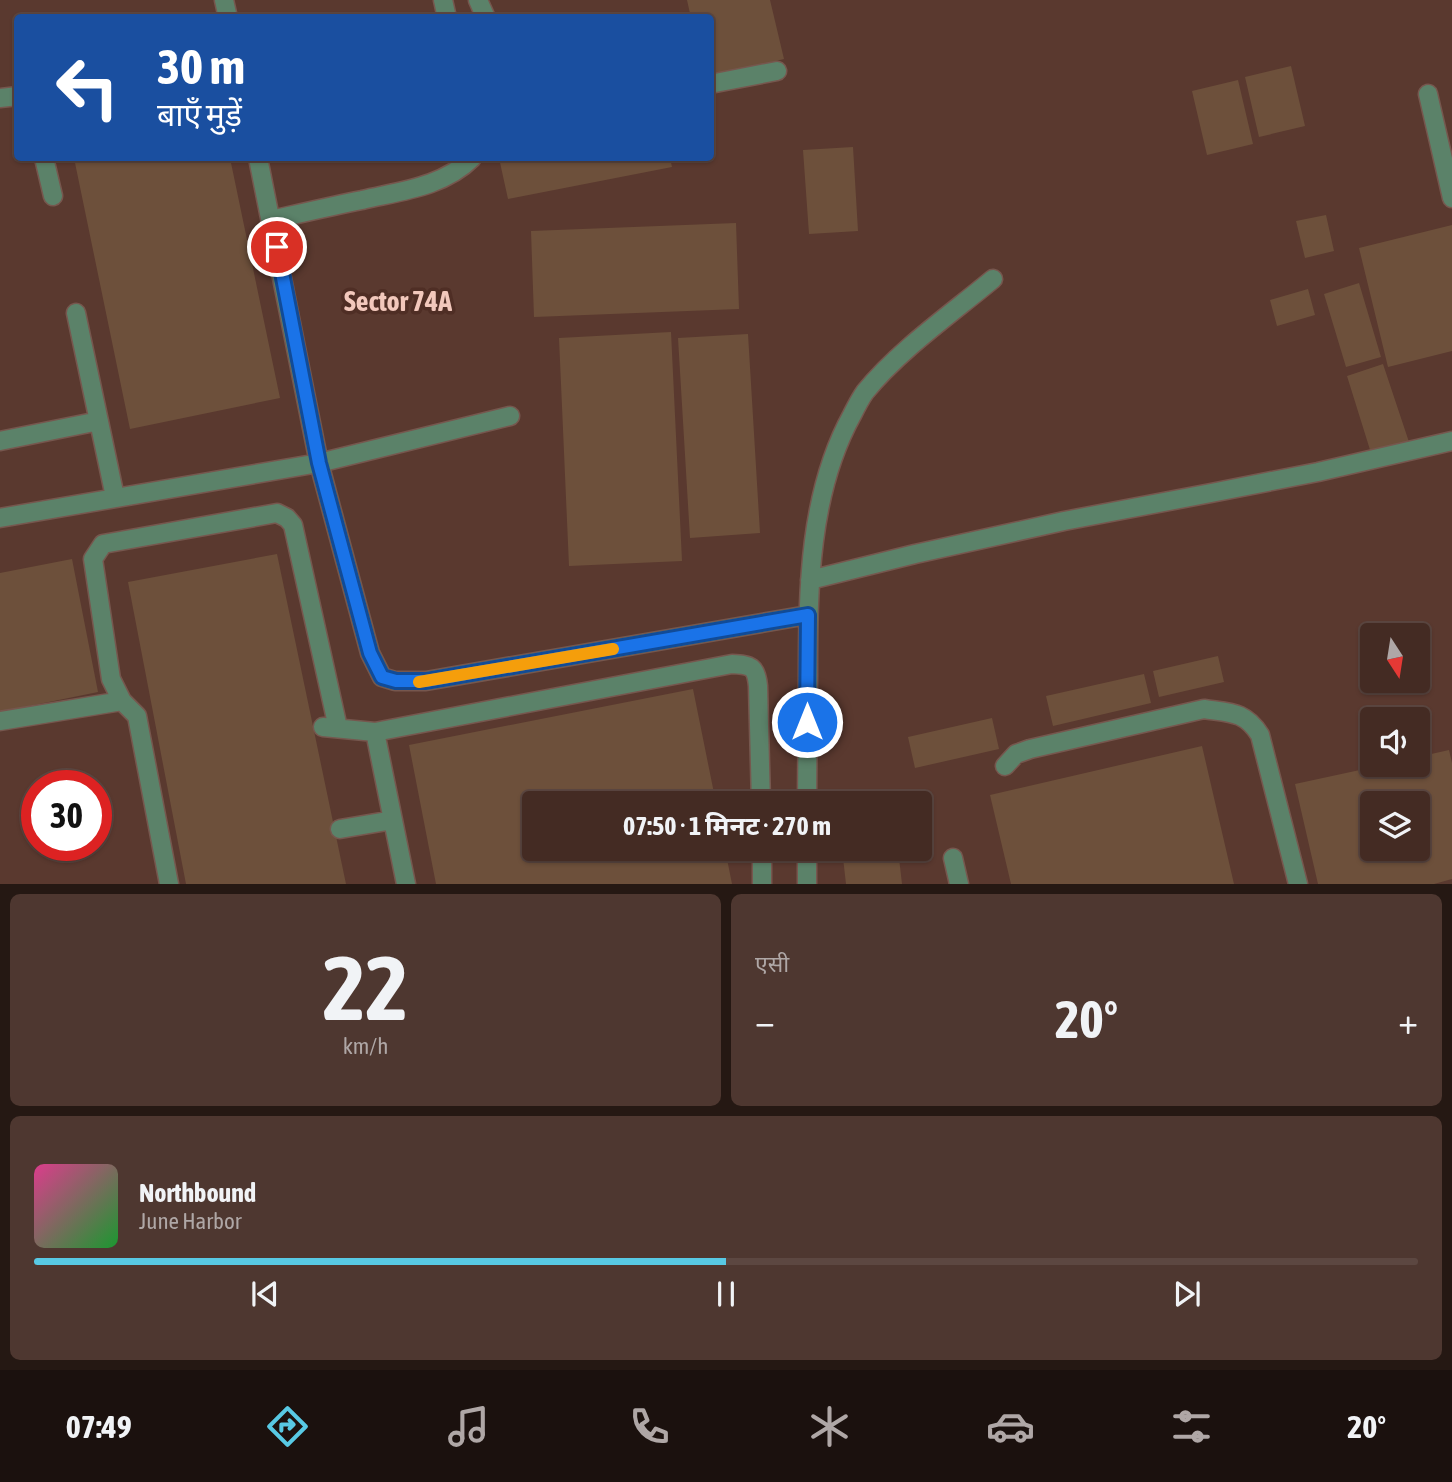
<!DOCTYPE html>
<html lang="hi">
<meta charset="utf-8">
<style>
:root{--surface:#442b23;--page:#4e3730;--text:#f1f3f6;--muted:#afa7a6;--line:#5c4741;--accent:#58c9e4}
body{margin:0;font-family:"Asap Condensed","Noto Sans Devanagari",sans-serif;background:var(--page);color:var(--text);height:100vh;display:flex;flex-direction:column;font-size:26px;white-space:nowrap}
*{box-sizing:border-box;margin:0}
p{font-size:23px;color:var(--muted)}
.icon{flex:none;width:38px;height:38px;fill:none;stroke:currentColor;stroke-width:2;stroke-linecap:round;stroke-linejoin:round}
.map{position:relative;height:884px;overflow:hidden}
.side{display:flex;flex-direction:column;gap:10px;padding:10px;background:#251813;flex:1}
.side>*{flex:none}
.hud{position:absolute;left:14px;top:14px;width:700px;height:147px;border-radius:7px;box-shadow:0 2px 5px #0004,0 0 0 2px var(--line);background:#1a4fa0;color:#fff;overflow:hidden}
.needle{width:46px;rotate:168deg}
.controls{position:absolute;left:1360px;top:623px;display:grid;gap:14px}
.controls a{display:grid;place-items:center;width:70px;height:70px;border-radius:7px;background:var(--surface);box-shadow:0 2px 5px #0004,0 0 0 2px var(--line);font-size:35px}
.speed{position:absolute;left:21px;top:770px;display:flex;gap:14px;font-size:35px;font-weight:700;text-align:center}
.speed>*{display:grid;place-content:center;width:91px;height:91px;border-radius:50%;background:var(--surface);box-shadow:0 2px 5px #0004,0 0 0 2px var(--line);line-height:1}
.speed .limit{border:10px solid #d22;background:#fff;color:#111}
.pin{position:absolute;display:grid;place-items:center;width:60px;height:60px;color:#fff;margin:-30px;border:4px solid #fff;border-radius:50%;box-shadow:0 2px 7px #0007}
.me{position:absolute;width:77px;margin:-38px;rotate:0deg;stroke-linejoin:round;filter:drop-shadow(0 0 5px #0008)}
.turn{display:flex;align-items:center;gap:24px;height:147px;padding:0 28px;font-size:32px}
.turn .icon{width:91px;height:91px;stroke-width:2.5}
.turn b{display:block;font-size:49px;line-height:60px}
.big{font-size:52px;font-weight:700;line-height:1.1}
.side .tile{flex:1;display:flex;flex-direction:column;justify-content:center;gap:10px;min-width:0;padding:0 24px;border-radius:10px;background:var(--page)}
.side .dial{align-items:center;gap:0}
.dial b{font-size:91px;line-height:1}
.song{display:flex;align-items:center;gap:21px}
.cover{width:84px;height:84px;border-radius:10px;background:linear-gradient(135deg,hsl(330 70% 55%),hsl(130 70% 35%))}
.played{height:7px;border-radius:4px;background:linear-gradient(90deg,var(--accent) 50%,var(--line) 50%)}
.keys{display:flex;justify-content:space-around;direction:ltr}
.heat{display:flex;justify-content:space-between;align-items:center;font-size:38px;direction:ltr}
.side .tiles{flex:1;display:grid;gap:10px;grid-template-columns:1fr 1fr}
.tile:last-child{grid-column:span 2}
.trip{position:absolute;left:522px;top:791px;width:410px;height:70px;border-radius:7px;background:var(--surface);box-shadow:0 2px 5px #0004,0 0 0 2px var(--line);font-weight:700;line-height:70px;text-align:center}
.tabs{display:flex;height:112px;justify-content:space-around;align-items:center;background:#1b110e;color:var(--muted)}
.tabs .icon{width:49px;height:49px}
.tabs .selected{color:var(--accent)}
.tabs b{font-size:32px;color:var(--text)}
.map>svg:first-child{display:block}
.building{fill:#6d503b;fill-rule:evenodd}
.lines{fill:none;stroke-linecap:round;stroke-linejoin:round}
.minor-casing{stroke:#76574e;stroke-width:21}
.minor{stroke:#5b8269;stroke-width:18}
.route-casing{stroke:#114b97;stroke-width:18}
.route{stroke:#1a73e8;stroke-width:12}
.slow{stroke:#f59e0b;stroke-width:12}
.labels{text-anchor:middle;stroke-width:7;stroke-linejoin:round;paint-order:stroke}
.district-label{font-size:28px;font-weight:bold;fill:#f2c8bc;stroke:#4f2e25}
</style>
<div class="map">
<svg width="1452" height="884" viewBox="0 0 1452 884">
<rect width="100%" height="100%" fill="#5a392f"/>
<path class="building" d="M 687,0 L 770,0 L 784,59 L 710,77 L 710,18 L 691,18 Z
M 1291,66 L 1305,126 L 1259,137 L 1245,77 Z
M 1238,80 L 1253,144 L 1207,155 L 1192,91 Z
M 853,147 L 858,231 L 809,234 L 803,150 Z
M 74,158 L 230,158 L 280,398 L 130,429 Z
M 499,158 L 670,158 L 672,167 L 508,199 Z
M 1326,215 L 1334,251 L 1305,258 L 1296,221 Z
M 736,223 L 739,309 L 534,317 L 531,231 Z
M 1452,225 L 1452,351 L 1388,367 L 1359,248 Z
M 1359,283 L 1381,357 L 1346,367 L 1324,294 Z
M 1308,289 L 1315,315 L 1277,326 L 1270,300 Z
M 671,332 L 682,561 L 569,566 L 559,338 Z
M 748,334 L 760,533 L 690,538 L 678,338 Z
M 1383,364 L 1409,442 L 1371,453 L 1347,376 Z
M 277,554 L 346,884 L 186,884 L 128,582 Z
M 72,559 L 98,692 L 0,712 L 0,573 Z
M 1218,656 L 1224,682 L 1159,697 L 1153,671 Z
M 1144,674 L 1151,703 L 1053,726 L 1046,696 Z
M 693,689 L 716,803 L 534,803 L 534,849 L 725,849 L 732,884 L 436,884 L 409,745 Z
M 992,718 L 999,749 L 915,768 L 908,737 Z
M 1202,746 L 1234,884 L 1011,884 L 990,795 Z
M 1449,750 L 1452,763 L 1452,879 L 1434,884 L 1318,884 L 1295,784 L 1383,765 L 1418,765 L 1418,757 ZM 1372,803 L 1418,803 L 1418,849 L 1372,849 Z
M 842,849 L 898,849 L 902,884 L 846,884 Z"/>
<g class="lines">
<g class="minor-casing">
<path id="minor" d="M 224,0 L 228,18
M 443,0 L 447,18
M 478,0 L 486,18
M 710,84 L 777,71
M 1428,94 L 1452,198
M 0,98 L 18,96
M 44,158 L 53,196
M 258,158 L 319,463 L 370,653 L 382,677 L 395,681 L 426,681 L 808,615
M 271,220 C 302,213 332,206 362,200 C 400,191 443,187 472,158
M 76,313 L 115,497
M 0,441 L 99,421
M 0,518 L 319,463 L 510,416
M 810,580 L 915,554 L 1064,521 L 1211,493 L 1318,472 L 1452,441
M 0,721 L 122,701
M 323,727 L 375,732 L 732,664 C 751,665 756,666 758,686 L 761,803
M 375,732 L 406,884
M 1005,766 L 1016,754 L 1030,749 L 1204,709 C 1230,713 1245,711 1260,735 L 1298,884
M 807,803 C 807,761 808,718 808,675 C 808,588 809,493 852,415 C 856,407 860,399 865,392 C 898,351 952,313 993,279
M 340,829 L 393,820
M 762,849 L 762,884
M 953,858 L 959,884
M 169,884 L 137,716 L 122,701 L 111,679 L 93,559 L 103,544 L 277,513 L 287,518 L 293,525 L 338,728
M 807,884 L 807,849"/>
</g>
<use href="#minor" class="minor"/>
</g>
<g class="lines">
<g class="route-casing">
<path id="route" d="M 277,247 L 319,463 L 370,653 L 382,677 L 396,681 L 426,681 L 808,615 L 807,722"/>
</g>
<use href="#route" class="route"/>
<path class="slow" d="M 419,682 L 613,649"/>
</g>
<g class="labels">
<g class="district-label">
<text x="398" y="311">Sector 74A</text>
</g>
</g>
</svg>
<div class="controls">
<a><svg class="needle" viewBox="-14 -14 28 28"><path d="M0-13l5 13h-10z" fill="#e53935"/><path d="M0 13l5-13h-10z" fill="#afa7a6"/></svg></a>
<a><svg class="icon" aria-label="sound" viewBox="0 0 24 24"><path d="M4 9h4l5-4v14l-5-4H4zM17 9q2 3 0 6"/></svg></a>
<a><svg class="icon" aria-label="layers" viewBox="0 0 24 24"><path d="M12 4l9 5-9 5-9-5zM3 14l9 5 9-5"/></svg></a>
</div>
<div class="speed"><div class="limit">30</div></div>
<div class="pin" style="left:277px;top:247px;background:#d93025"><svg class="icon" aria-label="arrive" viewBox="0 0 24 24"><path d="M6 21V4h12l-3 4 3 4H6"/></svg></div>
<svg class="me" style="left:807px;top:722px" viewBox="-20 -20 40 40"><circle r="17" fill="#1a73e8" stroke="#fff" stroke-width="3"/><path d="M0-11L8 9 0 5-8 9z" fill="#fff"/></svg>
<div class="trip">07:50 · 1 मिनट · 270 m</div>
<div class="hud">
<div class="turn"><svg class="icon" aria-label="left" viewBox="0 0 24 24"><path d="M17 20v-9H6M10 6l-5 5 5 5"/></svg><div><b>30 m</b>बाएँ मुड़ें</div></div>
</div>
</div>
<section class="side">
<div class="tiles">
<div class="tile dial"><b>22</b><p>km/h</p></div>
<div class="tile"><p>एसी</p>
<div class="heat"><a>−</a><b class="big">20°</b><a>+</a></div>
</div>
<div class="tile">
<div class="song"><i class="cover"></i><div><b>Northbound</b><p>June Harbor</p></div></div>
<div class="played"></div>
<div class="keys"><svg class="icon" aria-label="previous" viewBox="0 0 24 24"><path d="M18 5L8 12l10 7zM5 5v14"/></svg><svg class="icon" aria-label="pause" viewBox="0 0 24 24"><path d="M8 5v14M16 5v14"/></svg><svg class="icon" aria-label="next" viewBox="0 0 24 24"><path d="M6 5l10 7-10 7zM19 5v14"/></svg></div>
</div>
</div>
</section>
<nav class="tabs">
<b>07:49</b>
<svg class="icon selected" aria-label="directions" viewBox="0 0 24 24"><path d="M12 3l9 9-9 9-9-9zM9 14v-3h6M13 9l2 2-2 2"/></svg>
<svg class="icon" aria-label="music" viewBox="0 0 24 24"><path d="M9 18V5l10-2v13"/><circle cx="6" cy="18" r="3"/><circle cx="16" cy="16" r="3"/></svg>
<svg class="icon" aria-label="phone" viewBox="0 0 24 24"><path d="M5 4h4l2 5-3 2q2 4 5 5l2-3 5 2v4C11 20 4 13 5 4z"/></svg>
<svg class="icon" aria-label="climate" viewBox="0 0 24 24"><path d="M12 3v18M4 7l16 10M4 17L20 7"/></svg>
<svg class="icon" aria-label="car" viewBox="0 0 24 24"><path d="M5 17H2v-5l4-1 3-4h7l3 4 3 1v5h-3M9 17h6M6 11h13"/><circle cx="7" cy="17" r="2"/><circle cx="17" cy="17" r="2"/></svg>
<svg class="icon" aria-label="filters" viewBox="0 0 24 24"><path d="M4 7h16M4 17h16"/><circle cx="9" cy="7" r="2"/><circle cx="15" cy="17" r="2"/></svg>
<b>20°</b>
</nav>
